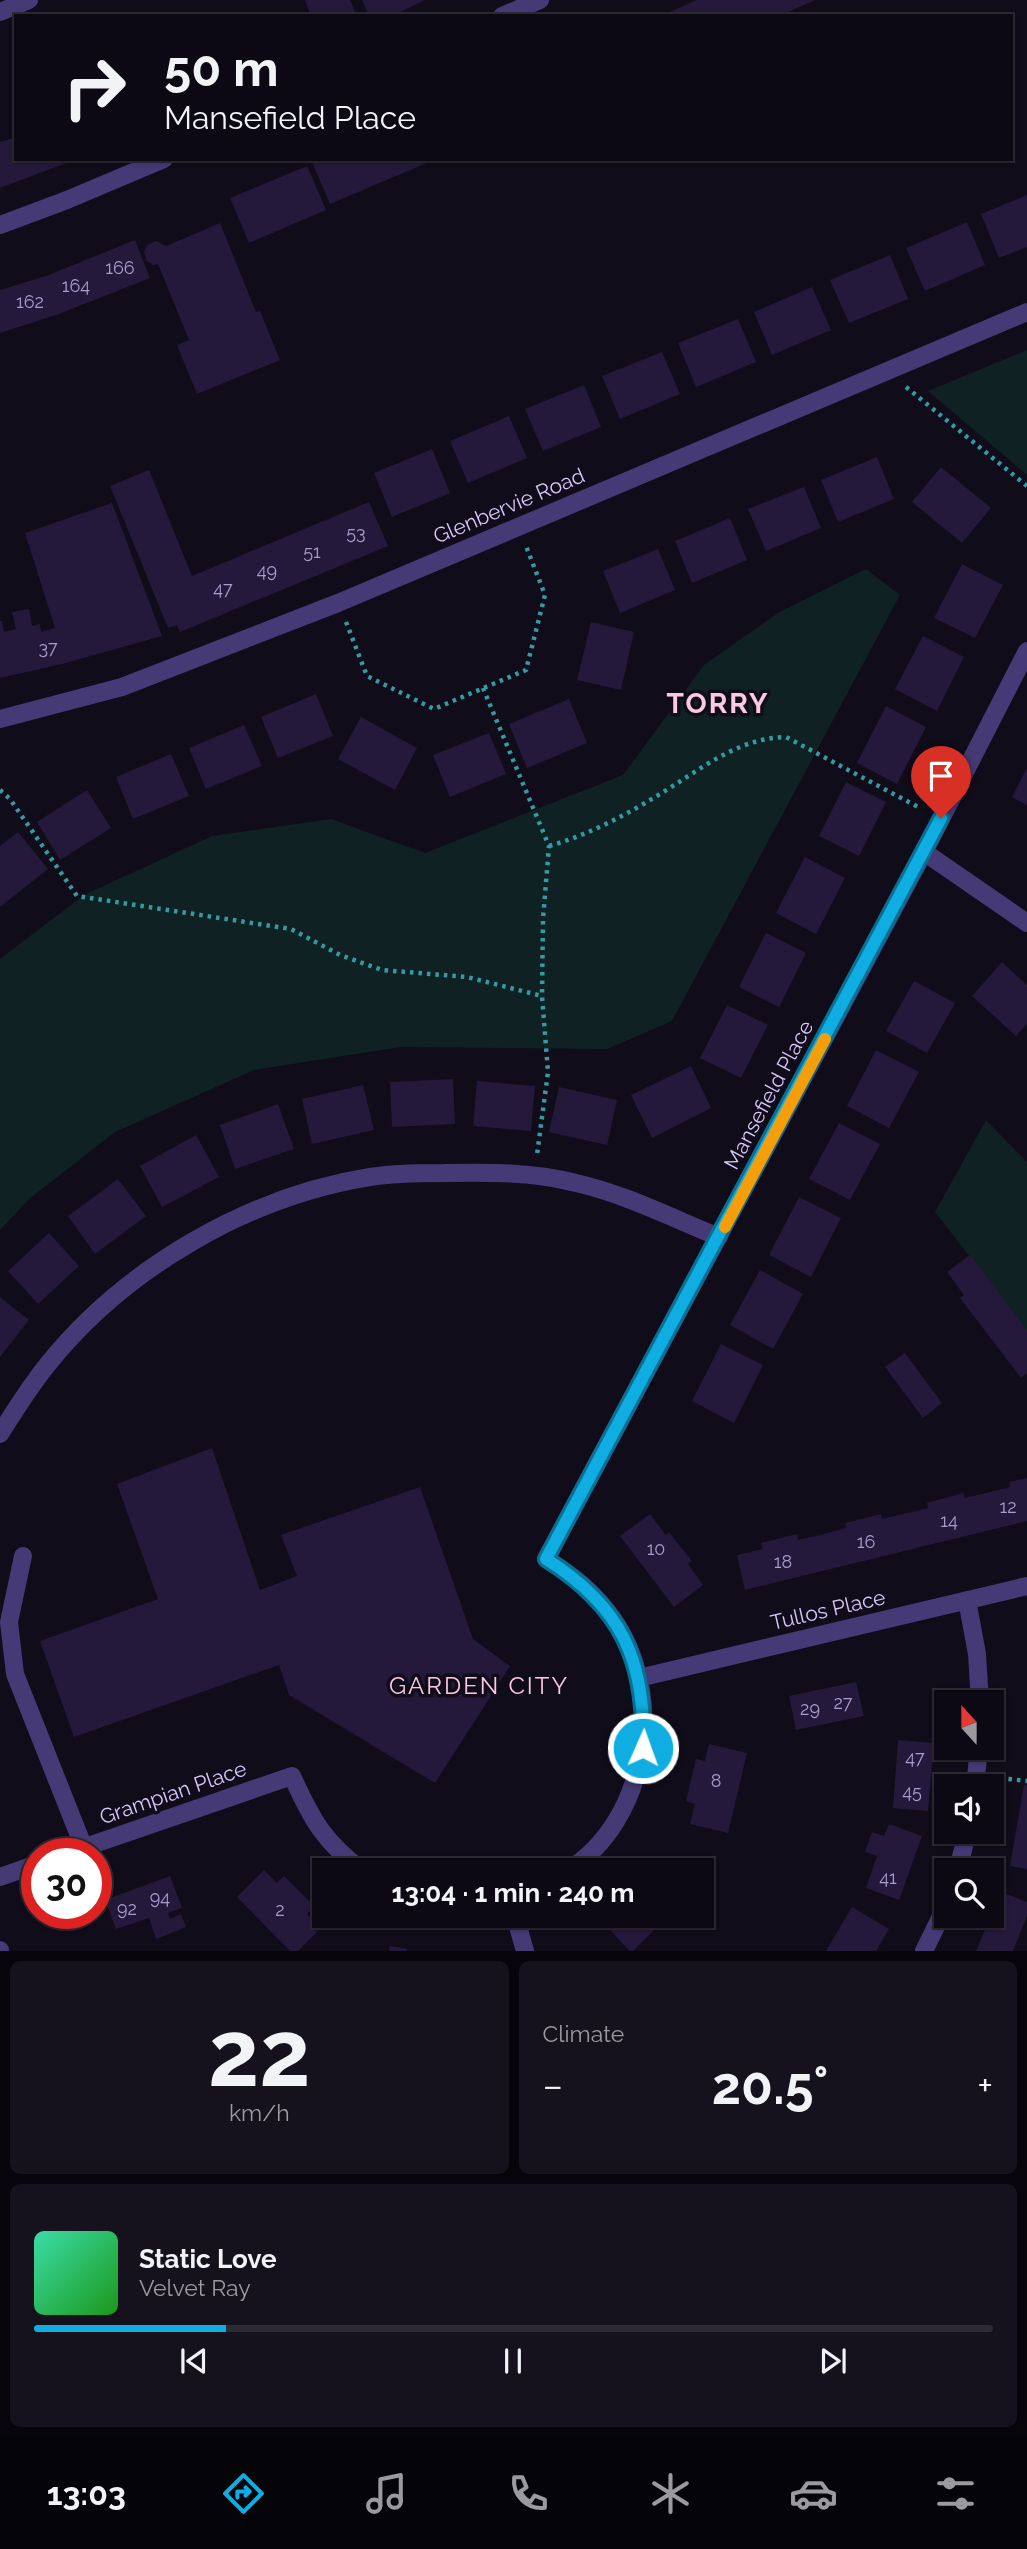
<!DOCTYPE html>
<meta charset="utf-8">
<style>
:root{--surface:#0c0914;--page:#15121d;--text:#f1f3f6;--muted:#9a9aa0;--line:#2c2a34;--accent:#0fade1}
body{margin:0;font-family:Raleway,sans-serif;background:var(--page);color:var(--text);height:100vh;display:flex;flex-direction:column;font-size:26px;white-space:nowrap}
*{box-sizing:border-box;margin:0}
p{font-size:23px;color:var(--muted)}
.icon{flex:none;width:38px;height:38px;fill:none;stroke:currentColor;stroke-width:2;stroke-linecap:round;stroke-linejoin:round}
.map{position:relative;height:1951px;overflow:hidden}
.details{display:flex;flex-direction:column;gap:10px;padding:10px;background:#07050b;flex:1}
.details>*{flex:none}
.guide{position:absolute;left:14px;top:14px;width:999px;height:147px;border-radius:0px;box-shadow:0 2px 5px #0004,0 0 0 2px var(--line);background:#0c0914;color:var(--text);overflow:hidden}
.needle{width:46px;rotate:339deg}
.tools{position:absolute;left:934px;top:1690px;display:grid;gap:14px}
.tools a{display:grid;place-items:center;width:70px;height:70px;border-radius:0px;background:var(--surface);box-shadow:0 2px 5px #0004,0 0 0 2px var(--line);font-size:35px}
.speed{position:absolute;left:21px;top:1838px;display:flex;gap:14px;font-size:35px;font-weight:700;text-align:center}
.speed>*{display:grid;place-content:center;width:91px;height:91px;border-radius:50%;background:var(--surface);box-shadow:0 2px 5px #0004,0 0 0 2px var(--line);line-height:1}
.speed .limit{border:10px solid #d22;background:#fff;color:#111}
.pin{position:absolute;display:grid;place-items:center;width:60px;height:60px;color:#fff;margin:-72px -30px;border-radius:50% 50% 50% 0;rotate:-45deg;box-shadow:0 0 7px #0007}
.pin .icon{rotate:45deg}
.me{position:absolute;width:77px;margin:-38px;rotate:2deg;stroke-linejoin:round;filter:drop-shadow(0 0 5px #0008)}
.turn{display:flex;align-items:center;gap:24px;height:147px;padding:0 35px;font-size:32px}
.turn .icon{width:91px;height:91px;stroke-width:2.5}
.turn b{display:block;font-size:49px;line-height:60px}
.big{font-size:52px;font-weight:700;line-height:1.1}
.details .widget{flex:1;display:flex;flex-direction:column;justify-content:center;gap:10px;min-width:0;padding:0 24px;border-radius:10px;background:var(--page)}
.details .dial{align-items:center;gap:0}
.dial b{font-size:91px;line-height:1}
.song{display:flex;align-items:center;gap:21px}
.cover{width:84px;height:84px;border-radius:10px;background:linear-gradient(135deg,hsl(160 70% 55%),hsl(120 70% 35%))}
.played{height:7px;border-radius:4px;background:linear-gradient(90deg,var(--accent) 20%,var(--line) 20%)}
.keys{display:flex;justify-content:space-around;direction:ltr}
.heat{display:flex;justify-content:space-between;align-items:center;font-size:38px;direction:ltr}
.details .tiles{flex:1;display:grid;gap:10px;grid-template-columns:1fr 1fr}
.widget:last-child{grid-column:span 2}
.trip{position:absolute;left:312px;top:1858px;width:402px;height:70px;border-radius:0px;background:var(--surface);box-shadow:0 2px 5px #0004,0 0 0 2px var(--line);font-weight:700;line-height:70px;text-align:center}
.menu{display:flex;height:112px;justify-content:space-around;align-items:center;background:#050408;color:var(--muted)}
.menu .icon{width:49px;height:49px}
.menu .active{color:var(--accent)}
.menu b{font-size:32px;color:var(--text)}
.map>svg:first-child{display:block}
.green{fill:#0f2123}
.building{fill:#24193a}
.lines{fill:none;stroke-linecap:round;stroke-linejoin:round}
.path{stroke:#349aa4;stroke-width:4.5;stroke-dasharray:3.5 5;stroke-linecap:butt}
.minor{stroke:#453a76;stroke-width:18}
.route-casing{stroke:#0a7092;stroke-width:18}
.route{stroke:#0fade1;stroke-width:12}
.slow{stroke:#f59e0b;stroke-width:12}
.labels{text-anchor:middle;stroke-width:7;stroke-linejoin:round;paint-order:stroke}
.number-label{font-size:18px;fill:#aa9ccb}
.street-label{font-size:21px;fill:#d6c8fb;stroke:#100c1a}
.quarter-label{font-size:24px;letter-spacing:2px;fill:#fbcae2;stroke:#100c1a}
.district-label{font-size:28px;font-weight:bold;letter-spacing:2px;fill:#fbcae2;stroke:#100c1a}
</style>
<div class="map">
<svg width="1027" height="1951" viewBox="0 0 1027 1951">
<rect width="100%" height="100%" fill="#100c1a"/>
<path class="green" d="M 1027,350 L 1027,475 L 928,391 Z
M 866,569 L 900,595 L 672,1021 L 607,1049 L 401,1047 L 254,1070 L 115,1132 L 29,1199 L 0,1230 L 0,959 L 84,895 L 212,836 L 331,819 L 425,853 L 623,775 L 704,665 L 778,613 Z
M 986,1120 L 1027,1162 L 1027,1330 L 935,1212 Z"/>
<path class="building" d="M 305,0 L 350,0 L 357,16 L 311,16 Z
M 362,0 L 425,0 L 392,16 L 369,16 Z
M 697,0 L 815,0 L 779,16 L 660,16 Z
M 16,137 L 16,159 L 77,159 L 0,188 L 0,142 Z
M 320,159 L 436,159 L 330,204 L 312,162 Z
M 307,166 L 326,210 L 249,243 L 230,198 Z
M 1027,195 L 1027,247 L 999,258 L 981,214 Z
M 967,222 L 985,265 L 925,291 L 906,248 Z
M 220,223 L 256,312 L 260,311 L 280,360 L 197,394 L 177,345 L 189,340 L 158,264 L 153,265 L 147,261 L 144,252 L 147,245 L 156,241 L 166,246 Z
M 135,240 L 150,278 L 59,314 L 0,333 L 0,290 L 46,276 Z
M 890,255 L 908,299 L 849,323 L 830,280 Z
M 812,287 L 831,330 L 772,355 L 754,312 Z
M 738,319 L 756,362 L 696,387 L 678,343 Z
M 662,352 L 680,394 L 620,419 L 602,376 Z
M 584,385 L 601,427 L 543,451 L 525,409 Z
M 509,416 L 527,458 L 468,483 L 450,441 Z
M 432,449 L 450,493 L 392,517 L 374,473 Z
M 877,457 L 894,499 L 838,522 L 821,480 Z
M 941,467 L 991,508 L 962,543 L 912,502 Z
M 149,470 L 192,576 L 369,502 L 388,546 L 180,632 L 177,625 L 168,628 L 110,486 Z
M 804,487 L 821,528 L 766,551 L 748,509 Z
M 112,503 L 162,636 L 62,664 L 0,678 L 0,621 L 2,621 L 4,632 L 16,629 L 12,612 L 29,609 L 32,626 L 40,624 L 41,632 L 55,628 L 25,533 Z
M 730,518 L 747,560 L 692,583 L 675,541 Z
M 658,549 L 675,590 L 620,613 L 603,571 Z
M 962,564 L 1003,585 L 975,638 L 934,618 Z
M 591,622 L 634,632 L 621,690 L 577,680 Z
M 923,636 L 964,657 L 937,711 L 895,689 Z
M 316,694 L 333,736 L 278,758 L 261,717 Z
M 569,699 L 587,743 L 527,768 L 509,724 Z
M 886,706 L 926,727 L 897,784 L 857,763 Z
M 361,717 L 417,748 L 395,790 L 338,759 Z
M 244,725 L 262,766 L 206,789 L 189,748 Z
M 489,733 L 506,774 L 450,797 L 433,755 Z
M 171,754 L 189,796 L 133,819 L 116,777 Z
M 1027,768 L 1027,805 L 1012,797 Z
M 846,782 L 886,802 L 859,856 L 819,836 Z
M 87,790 L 111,828 L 60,860 L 37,822 Z
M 18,832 L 48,869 L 0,907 L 0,846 Z
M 805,857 L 845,878 L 816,934 L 776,913 Z
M 766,933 L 806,953 L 779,1007 L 739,987 Z
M 1002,962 L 1027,985 L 1027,1024 L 1016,1036 L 972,996 Z
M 914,981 L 955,1003 L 927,1053 L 886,1031 Z
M 727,1005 L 768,1025 L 741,1078 L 700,1058 Z
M 876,1050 L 919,1072 L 889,1128 L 847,1106 Z
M 691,1066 L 711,1108 L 652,1138 L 631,1095 Z
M 453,1079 L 455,1124 L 392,1127 L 390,1082 Z
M 477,1081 L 535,1086 L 531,1131 L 473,1126 Z
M 363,1085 L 374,1130 L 312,1144 L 302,1099 Z
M 559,1087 L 617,1100 L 607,1145 L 549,1132 Z
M 278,1104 L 294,1149 L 235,1169 L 220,1125 Z
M 839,1123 L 880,1144 L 850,1200 L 809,1179 Z
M 196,1135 L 219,1177 L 162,1207 L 140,1166 Z
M 118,1179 L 146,1216 L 95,1254 L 68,1216 Z
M 799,1197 L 841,1218 L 811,1277 L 769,1255 Z
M 49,1233 L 79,1266 L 38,1304 L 8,1271 Z
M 970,1255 L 1027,1330 L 1027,1373 L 1021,1378 L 960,1298 L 964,1295 L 947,1272 Z
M 760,1270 L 803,1294 L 773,1349 L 730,1325 Z
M 0,1297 L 29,1320 L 0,1357 Z
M 721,1344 L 763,1365 L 734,1423 L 692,1401 Z
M 905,1353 L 942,1403 L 923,1418 L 885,1367 Z
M 212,1448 L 260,1590 L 297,1576 L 281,1535 L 420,1487 L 473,1639 L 510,1666 L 435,1783 L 289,1695 L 279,1665 L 74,1737 L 40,1641 L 158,1599 L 117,1484 Z
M 1027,1478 L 1027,1521 L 745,1590 L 737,1555 L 763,1549 L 761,1543 L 797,1534 L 798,1540 L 820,1535 L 846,1528 L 845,1523 L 881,1514 L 882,1519 L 903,1514 L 928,1508 L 927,1503 L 963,1493 L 965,1498 L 986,1493 L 1010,1487 L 1009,1482 Z
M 650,1514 L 666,1535 L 669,1532 L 692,1561 L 688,1564 L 703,1585 L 674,1607 L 620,1536 Z
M 856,1682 L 864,1716 L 796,1730 L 789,1696 Z
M 898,1740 L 934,1743 L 928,1811 L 893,1808 Z
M 709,1744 L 747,1753 L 728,1833 L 690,1824 L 695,1804 L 686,1801 L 696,1759 L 705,1761 Z
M 1024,1785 L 1027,1785 L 1027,1869 L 1010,1866 Z
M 889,1824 L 922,1836 L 899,1900 L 866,1888 L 877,1856 L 865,1852 L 872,1832 L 884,1836 Z
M 264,1870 L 277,1883 L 284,1876 L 314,1906 L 307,1914 L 321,1928 L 298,1951 L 290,1951 L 237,1897 Z
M 170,1876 L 182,1908 L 168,1913 L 170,1919 L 181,1914 L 186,1927 L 156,1939 L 149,1918 L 116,1929 L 105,1900 Z
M 1001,1892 L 1027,1902 L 1027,1916 L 1013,1951 L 976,1951 Z
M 852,1907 L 889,1929 L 876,1951 L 826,1951 Z
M 613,1916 L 668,1916 L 633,1951 L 630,1951 L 604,1924 Z
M 390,1946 L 407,1949 L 407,1951 L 389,1951 Z"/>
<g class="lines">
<path class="path" d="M 906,387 L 1027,486
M 346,622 L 367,676 L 434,709 L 526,670 L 545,595 L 526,546
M 483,688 L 549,846 L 543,919 L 542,996 L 548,1072 L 537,1155
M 0,790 L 10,799 L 77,896 L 291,929 L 340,955 L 382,970 L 467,977 L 542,996
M 549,846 C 588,835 626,815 660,794 C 700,770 737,738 786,737 L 920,808
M 1000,1778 L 1027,1781"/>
<path class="minor" d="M 0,12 L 29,0
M 502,16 L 540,0
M 0,225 L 67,200 L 164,159
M 0,719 L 122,687 L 338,603 L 1027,312
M 924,852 L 1027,923
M 0,1434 C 15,1410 30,1386 48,1364 C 125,1268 249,1196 370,1177 C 394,1173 420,1173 444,1173 C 487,1172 534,1172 576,1183 C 625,1194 672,1218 719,1237
M 23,1556 L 9,1622 L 15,1674 L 84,1848
M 967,1600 L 977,1654 L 980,1703
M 639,1678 L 1027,1586
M 975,1787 L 979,1748
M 68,1853 L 292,1776 C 312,1820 324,1842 363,1871
M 567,1871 C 649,1820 666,1695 613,1619 C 595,1593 573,1575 546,1559 L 924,852 L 1027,651
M 957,1871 L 968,1832
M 0,1877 L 37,1864
M 515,1916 L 525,1951
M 0,1950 L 0,1951
M 924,1951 L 947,1904"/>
</g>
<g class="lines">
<g class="route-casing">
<path id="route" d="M 643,1748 C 646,1660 621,1606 546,1559 L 941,818"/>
</g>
<use href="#route" class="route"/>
<path class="slow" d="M 725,1227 L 825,1039"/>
</g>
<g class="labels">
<g class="number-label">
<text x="120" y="274">166</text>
<text x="76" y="292">164</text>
<text x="30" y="308">162</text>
<text x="356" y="539">53</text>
<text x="312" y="558">51</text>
<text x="267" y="577">49</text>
<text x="223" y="595">47</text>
<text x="48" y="654">37</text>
<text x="1008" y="1513">12</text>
<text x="949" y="1527">14</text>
<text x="866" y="1548">16</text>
<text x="656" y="1555">10</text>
<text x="783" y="1568">18</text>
<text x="843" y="1709">27</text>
<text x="810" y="1715">29</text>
<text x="915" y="1764">47</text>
<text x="716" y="1787">8</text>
<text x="912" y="1798">45</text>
<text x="888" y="1884">41</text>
<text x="160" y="1904">94</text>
<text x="127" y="1915">92</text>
<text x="280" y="1916">2</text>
</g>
<g class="street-label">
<text transform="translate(509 506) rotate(-23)" y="7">Glenbervie Road</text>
<text transform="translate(769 1095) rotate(-62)" y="7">Mansefield Place</text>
<text transform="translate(828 1610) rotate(-13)" y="7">Tullos Place</text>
<text transform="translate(173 1793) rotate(-19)" y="7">Grampian Place</text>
</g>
<g class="quarter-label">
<text x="479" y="1694">GARDEN CITY</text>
</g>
<g class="district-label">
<text x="718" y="713">TORRY</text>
</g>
</g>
</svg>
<div class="tools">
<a><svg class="needle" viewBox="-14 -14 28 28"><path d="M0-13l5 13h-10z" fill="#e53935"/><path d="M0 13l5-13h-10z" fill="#9a9aa0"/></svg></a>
<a><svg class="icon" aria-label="sound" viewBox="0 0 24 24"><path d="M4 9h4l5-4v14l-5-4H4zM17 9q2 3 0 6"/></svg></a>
<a><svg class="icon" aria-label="search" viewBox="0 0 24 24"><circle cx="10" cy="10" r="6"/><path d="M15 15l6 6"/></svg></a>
</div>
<div class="speed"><div class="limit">30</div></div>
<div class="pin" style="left:941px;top:818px;background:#d93025"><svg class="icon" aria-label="arrive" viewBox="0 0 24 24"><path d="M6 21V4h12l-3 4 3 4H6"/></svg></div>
<svg class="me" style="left:643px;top:1748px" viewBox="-20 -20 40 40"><circle r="17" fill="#0fade1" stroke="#fff" stroke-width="3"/><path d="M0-11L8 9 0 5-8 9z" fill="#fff"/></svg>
<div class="trip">13:04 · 1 min · 240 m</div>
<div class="guide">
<div class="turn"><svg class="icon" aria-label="right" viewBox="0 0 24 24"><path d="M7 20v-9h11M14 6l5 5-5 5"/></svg><div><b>50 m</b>Mansefield Place</div></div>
</div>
</div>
<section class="details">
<div class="tiles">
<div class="widget dial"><b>22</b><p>km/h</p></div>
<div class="widget"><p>Climate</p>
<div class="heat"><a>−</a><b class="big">20.5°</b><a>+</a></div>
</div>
<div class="widget">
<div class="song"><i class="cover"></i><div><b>Static Love</b><p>Velvet Ray</p></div></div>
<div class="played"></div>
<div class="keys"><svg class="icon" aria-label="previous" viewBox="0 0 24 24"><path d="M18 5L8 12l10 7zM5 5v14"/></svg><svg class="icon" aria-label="pause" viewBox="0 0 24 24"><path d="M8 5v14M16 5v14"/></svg><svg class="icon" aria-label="next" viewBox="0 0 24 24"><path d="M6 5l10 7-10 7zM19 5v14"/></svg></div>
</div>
</div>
</section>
<nav class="menu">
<b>13:03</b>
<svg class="icon active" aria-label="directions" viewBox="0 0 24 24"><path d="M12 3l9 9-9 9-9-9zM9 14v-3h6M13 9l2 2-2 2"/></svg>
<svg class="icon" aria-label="music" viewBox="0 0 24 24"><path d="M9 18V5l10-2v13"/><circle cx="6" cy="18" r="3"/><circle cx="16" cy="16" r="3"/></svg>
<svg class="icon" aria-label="phone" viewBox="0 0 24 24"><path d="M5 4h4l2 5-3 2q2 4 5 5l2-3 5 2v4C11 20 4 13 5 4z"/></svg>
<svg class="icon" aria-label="climate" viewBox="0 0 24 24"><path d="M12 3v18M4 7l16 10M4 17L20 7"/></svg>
<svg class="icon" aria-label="car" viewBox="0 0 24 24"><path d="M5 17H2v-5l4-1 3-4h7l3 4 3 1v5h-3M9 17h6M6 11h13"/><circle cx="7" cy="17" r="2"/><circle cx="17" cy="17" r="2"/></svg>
<svg class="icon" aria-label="filters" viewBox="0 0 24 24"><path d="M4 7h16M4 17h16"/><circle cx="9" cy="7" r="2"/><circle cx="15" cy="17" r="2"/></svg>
</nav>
